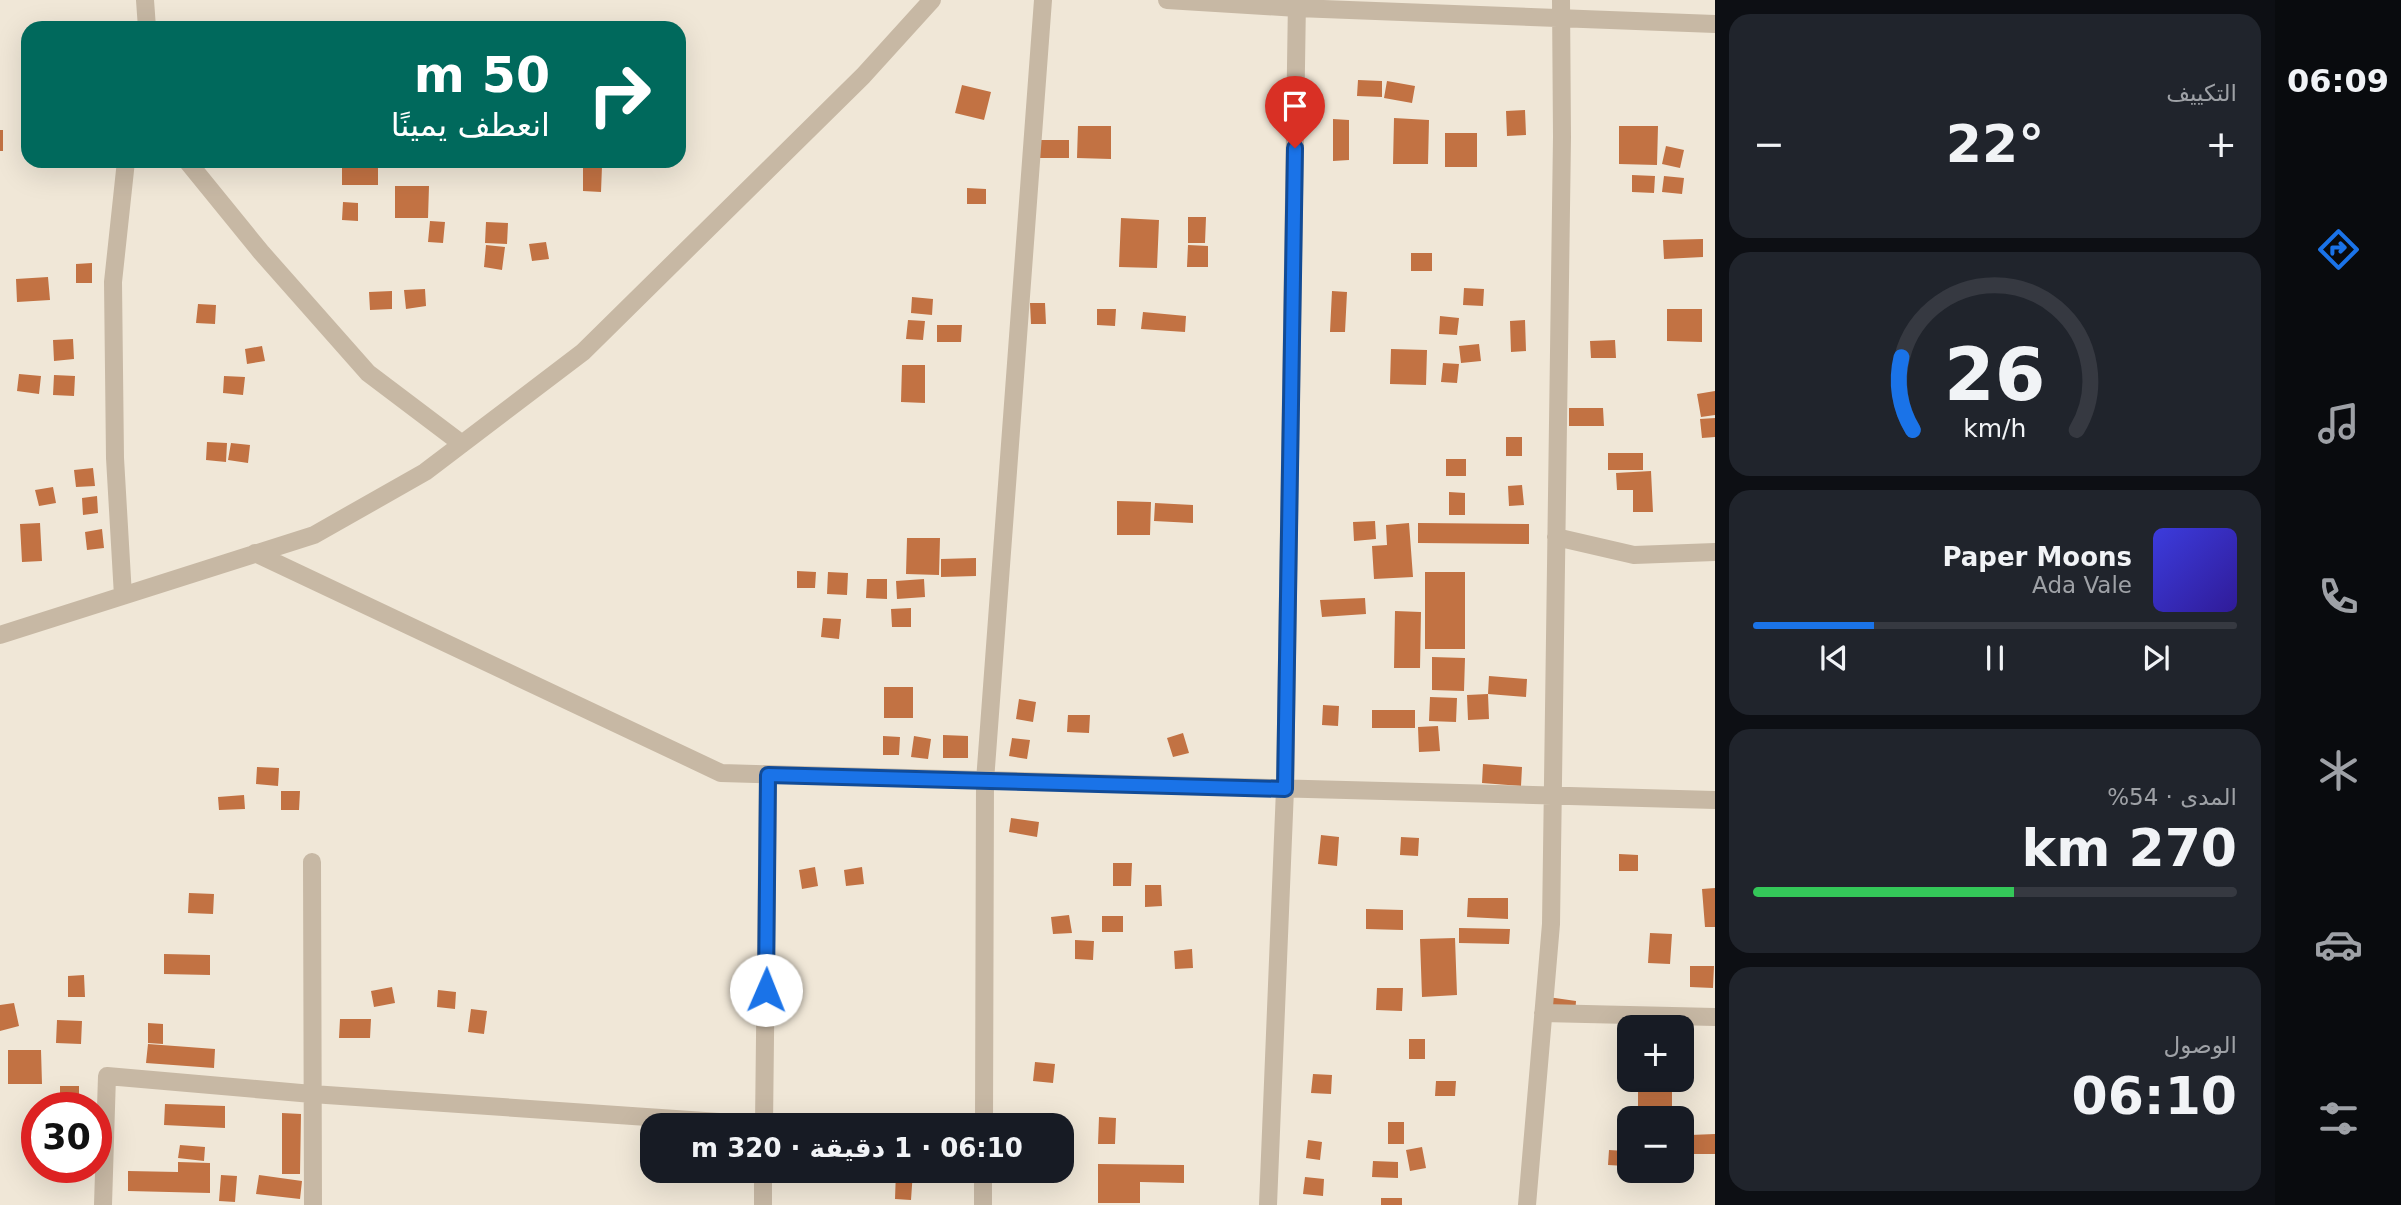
<!DOCTYPE html>
<html lang="ar">
<meta charset="utf-8">
<style>
:root{--surface:#171b24;--page:#20242c;--text:#f1f3f6;--muted:#9ea1a6;--line:#363941;--accent:#1a73e8}
body{margin:0;font-family:"DejaVu Sans",Cairo,sans-serif;background:var(--page);color:var(--text);direction:rtl;height:100vh;display:flex;flex-direction:column;font-size:26px;white-space:nowrap}
*{box-sizing:border-box;margin:0}
p{font-size:23px;color:var(--muted)}
.icon{flex:none;width:38px;height:38px;fill:none;stroke:currentColor;stroke-width:2;stroke-linecap:round;stroke-linejoin:round}
.map{position:relative;flex:1;overflow:hidden;direction:ltr}
.panel{display:flex;flex-direction:column;gap:14px;padding:14px;background:#0d0f14;width:560px}
.panel>*{flex:none}
.guide{position:absolute;left:21px;top:21px;width:665px;height:147px;border-radius:21px;box-shadow:0 7px 28px #0002;direction:rtl;background:#00695c;color:#fff;overflow:hidden}
.fabs{position:absolute;left:1617px;top:1015px;display:grid;gap:14px}
.fabs a{display:grid;place-items:center;width:77px;height:77px;border-radius:14px;background:var(--surface);box-shadow:0 7px 28px #0002;font-size:35px}
.speed{position:absolute;left:21px;top:1092px;display:flex;gap:14px;font-size:35px;font-weight:700;text-align:center}
.speed>*{display:grid;place-content:center;width:91px;height:91px;border-radius:50%;background:var(--surface);box-shadow:0 7px 28px #0002;line-height:1}
.speed .limit{border:10px solid #d22;background:#fff;color:#111}
.pin{position:absolute;display:grid;place-items:center;width:60px;height:60px;color:#fff;margin:-72px -30px;border-radius:50% 50% 50% 0;rotate:-45deg;box-shadow:0 0 7px #0007}
.pin .icon{rotate:45deg}
.me{position:absolute;width:77px;margin:-38px;rotate:1deg;stroke-linejoin:round;filter:drop-shadow(0 0 5px #0008)}
.turn{display:flex;align-items:center;gap:24px;height:147px;padding:0 21px;font-size:32px}
.turn .icon{width:91px;height:91px;stroke-width:2.5}
.turn b{display:block;font-size:49px;line-height:60px}
.big{font-size:52px;font-weight:700;line-height:1.1}
.panel .widget{flex:1;display:flex;flex-direction:column;justify-content:center;gap:10px;min-width:0;padding:0 24px;border-radius:21px;background:var(--page)}
.panel .dial{align-items:center;gap:0}
.dial svg{height:182px;overflow:visible;fill:none;stroke:var(--line);stroke-width:7;stroke-linecap:round;text-anchor:middle}
.dial text{fill:var(--text);stroke:none}
.song{display:flex;align-items:center;gap:21px}
.cover{width:84px;height:84px;border-radius:10px;background:linear-gradient(135deg,hsl(240 70% 55%),hsl(250 70% 35%))}
.played{height:7px;border-radius:4px;background:linear-gradient(90deg,var(--accent) 25%,var(--line) 25%)}
.keys{display:flex;justify-content:space-around;direction:ltr}
.heat{display:flex;justify-content:space-between;align-items:center;font-size:38px;direction:ltr}
.charge{height:10px;border-radius:5px;background:linear-gradient(90deg,#34c759 54%,var(--line) 0)}
.trip{position:absolute;left:640px;top:1113px;width:434px;height:70px;border-radius:21px;background:var(--surface);box-shadow:0 7px 28px #0002;font-weight:700;line-height:70px;text-align:center;direction:rtl}
main{display:flex;flex:1;min-height:0}
.tab-bar{display:flex;flex-direction:column;width:126px;justify-content:space-around;align-items:center;background:#090b0e;color:var(--muted)}
.tab-bar .icon{width:49px;height:49px}
.tab-bar .current{color:var(--accent)}
.tab-bar b{font-size:32px;color:var(--text)}
.map>svg:first-child{display:block}
.building{fill:#c27243}
.lines{fill:none;stroke-linecap:round;stroke-linejoin:round}
.street{stroke:#c7b8a4;stroke-width:18}
.route-casing{stroke:#114b97;stroke-width:18}
.route{stroke:#1a73e8;stroke-width:12}
</style>
<main>
<nav class="tab-bar">
<b>06:09</b>
<svg class="icon current" aria-label="directions" viewBox="0 0 24 24"><path d="M12 3l9 9-9 9-9-9zM9 14v-3h6M13 9l2 2-2 2"/></svg>
<svg class="icon" aria-label="music" viewBox="0 0 24 24"><path d="M9 18V5l10-2v13"/><circle cx="6" cy="18" r="3"/><circle cx="16" cy="16" r="3"/></svg>
<svg class="icon" aria-label="phone" viewBox="0 0 24 24"><path d="M5 4h4l2 5-3 2q2 4 5 5l2-3 5 2v4C11 20 4 13 5 4z"/></svg>
<svg class="icon" aria-label="climate" viewBox="0 0 24 24"><path d="M12 3v18M4 7l16 10M4 17L20 7"/></svg>
<svg class="icon" aria-label="car" viewBox="0 0 24 24"><path d="M5 17H2v-5l4-1 3-4h7l3 4 3 1v5h-3M9 17h6M6 11h13"/><circle cx="7" cy="17" r="2"/><circle cx="17" cy="17" r="2"/></svg>
<svg class="icon" aria-label="filters" viewBox="0 0 24 24"><path d="M4 7h16M4 17h16"/><circle cx="9" cy="7" r="2"/><circle cx="15" cy="17" r="2"/></svg>
</nav>
<section class="panel">
<div class="widget"><p>التكييف</p>
<div class="heat"><a>−</a><b class="big">22°</b><a>+</a></div>
</div>
<div class="widget dial"><svg viewBox="0 0 100 80">
<path d="M14 69A42 42 0 1 1 86 69"/>
<path d="M14 69A42 42 0 0 1 9 37" stroke="#1a73e8"/>
<text x="50" y="56" font-size="32" font-weight="700">26</text>
<text x="50" y="72" font-size="11">km/h</text>
</svg></div>
<div class="widget">
<div class="song"><i class="cover"></i><div><b>Paper Moons</b><p>Ada Vale</p></div></div>
<div class="played"></div>
<div class="keys"><svg class="icon" aria-label="previous" viewBox="0 0 24 24"><path d="M18 5L8 12l10 7zM5 5v14"/></svg><svg class="icon" aria-label="pause" viewBox="0 0 24 24"><path d="M8 5v14M16 5v14"/></svg><svg class="icon" aria-label="next" viewBox="0 0 24 24"><path d="M6 5l10 7-10 7zM19 5v14"/></svg></div>
</div>
<div class="widget"><p>المدى · 54%</p><b class="big">270 km</b><div class="charge"></div></div>
<div class="widget"><p>الوصول</p><b class="big">06:10</b></div>
</section>
<div class="map">
<svg width="1715" height="1205" viewBox="0 0 1715 1205">
<rect width="100%" height="100%" fill="#f0e7d7"/>
<path class="building" d="M 1358,80 L 1382,81 L 1382,97 L 1357,96 Z
M 1387,81 L 1415,86 L 1412,103 L 1384,98 Z
M 962,85 L 991,92 L 984,120 L 955,113 Z
M 1525,110 L 1526,135 L 1507,136 L 1506,111 Z
M 1394,118 L 1429,120 L 1428,164 L 1393,164 Z
M 1333,119 L 1349,120 L 1349,160 L 1333,161 Z
M 1078,126 L 1111,126 L 1111,159 L 1077,158 Z
M 1619,126 L 1658,126 L 1657,165 L 1619,164 Z
M 0,130 L 3,130 L 3,151 L 0,151 Z
M 1445,133 L 1477,133 L 1477,167 L 1445,167 Z
M 1034,140 L 1069,140 L 1069,158 L 1034,158 Z
M 1666,146 L 1684,150 L 1680,168 L 1662,164 Z
M 342,161 L 378,161 L 378,185 L 342,185 Z
M 583,166 L 602,166 L 601,192 L 583,191 Z
M 1632,175 L 1655,176 L 1654,193 L 1632,192 Z
M 1664,176 L 1684,178 L 1682,194 L 1662,192 Z
M 395,186 L 429,186 L 428,218 L 395,218 Z
M 967,188 L 986,189 L 986,204 L 967,204 Z
M 343,202 L 358,203 L 358,221 L 342,220 Z
M 1188,217 L 1206,217 L 1205,243 L 1188,243 Z
M 1121,218 L 1159,220 L 1157,268 L 1119,267 Z
M 430,221 L 445,222 L 443,243 L 428,242 Z
M 486,222 L 508,223 L 507,244 L 485,243 Z
M 1703,239 L 1703,257 L 1664,259 L 1663,240 Z
M 546,242 L 549,259 L 532,261 L 529,244 Z
M 486,245 L 505,247 L 502,270 L 484,267 Z
M 1188,245 L 1208,246 L 1208,267 L 1187,267 Z
M 1411,253 L 1432,253 L 1432,271 L 1411,271 Z
M 92,263 L 92,283 L 76,283 L 76,264 Z
M 48,277 L 50,300 L 17,302 L 16,279 Z
M 1464,288 L 1484,289 L 1483,306 L 1463,305 Z
M 425,289 L 426,306 L 406,309 L 404,290 Z
M 392,291 L 392,309 L 370,310 L 369,292 Z
M 1332,291 L 1347,292 L 1345,332 L 1330,332 Z
M 912,297 L 933,299 L 932,315 L 911,313 Z
M 1030,303 L 1045,303 L 1046,324 L 1031,324 Z
M 198,304 L 216,305 L 215,324 L 196,323 Z
M 1097,309 L 1116,309 L 1115,326 L 1097,325 Z
M 1667,309 L 1702,309 L 1702,342 L 1667,341 Z
M 1143,312 L 1186,316 L 1185,332 L 1141,329 Z
M 1440,316 L 1459,318 L 1457,335 L 1439,334 Z
M 908,320 L 925,321 L 923,340 L 906,339 Z
M 1525,320 L 1526,351 L 1511,352 L 1510,321 Z
M 937,325 L 962,325 L 961,342 L 937,342 Z
M 73,339 L 74,359 L 54,361 L 53,340 Z
M 1615,340 L 1616,358 L 1591,358 L 1590,341 Z
M 1479,344 L 1481,361 L 1461,363 L 1459,346 Z
M 262,346 L 265,361 L 247,364 L 245,349 Z
M 1391,349 L 1427,350 L 1426,385 L 1390,384 Z
M 1443,363 L 1459,364 L 1457,383 L 1441,382 Z
M 902,365 L 925,365 L 925,403 L 901,402 Z
M 19,374 L 41,376 L 39,394 L 17,391 Z
M 54,375 L 75,376 L 74,396 L 53,395 Z
M 224,376 L 245,377 L 243,395 L 223,393 Z
M 1715,391 L 1715,415 L 1701,417 L 1697,394 Z
M 1569,408 L 1603,408 L 1604,426 L 1569,426 Z
M 1715,418 L 1715,437 L 1702,438 L 1700,419 Z
M 1506,437 L 1522,437 L 1522,456 L 1506,456 Z
M 207,442 L 227,443 L 226,462 L 206,460 Z
M 231,443 L 250,445 L 248,463 L 228,460 Z
M 1608,453 L 1643,453 L 1643,470 L 1608,470 Z
M 1446,459 L 1466,459 L 1466,476 L 1446,476 Z
M 93,468 L 95,486 L 76,487 L 74,470 Z
M 1651,471 L 1653,512 L 1633,512 L 1633,490 L 1617,490 L 1616,473 Z
M 1522,485 L 1524,505 L 1509,506 L 1508,486 Z
M 53,487 L 56,503 L 39,506 L 35,490 Z
M 1449,492 L 1465,493 L 1465,515 L 1449,515 Z
M 97,496 L 98,513 L 83,515 L 82,498 Z
M 1117,501 L 1151,502 L 1150,535 L 1117,535 Z
M 1155,503 L 1193,505 L 1193,523 L 1154,521 Z
M 1375,521 L 1376,539 L 1354,541 L 1353,522 Z
M 40,523 L 42,561 L 22,562 L 20,524 Z
M 1409,523 L 1413,577 L 1374,579 L 1372,546 L 1387,545 L 1386,525 Z
M 1418,523 L 1529,524 L 1529,544 L 1418,543 Z
M 102,529 L 104,548 L 87,550 L 85,532 Z
M 907,538 L 940,538 L 939,575 L 906,574 Z
M 976,558 L 976,576 L 941,577 L 941,559 Z
M 797,571 L 816,572 L 815,588 L 797,588 Z
M 828,572 L 848,573 L 847,595 L 827,594 Z
M 1425,572 L 1465,572 L 1465,649 L 1425,649 Z
M 867,579 L 887,579 L 887,599 L 866,598 Z
M 924,579 L 925,597 L 897,599 L 896,581 Z
M 1365,598 L 1366,614 L 1322,617 L 1320,600 Z
M 911,608 L 911,627 L 892,627 L 891,609 Z
M 1395,611 L 1421,612 L 1420,668 L 1394,668 Z
M 823,618 L 841,619 L 839,639 L 821,637 Z
M 1432,657 L 1465,658 L 1464,691 L 1432,690 Z
M 1489,676 L 1527,679 L 1526,697 L 1488,694 Z
M 884,687 L 913,687 L 913,718 L 884,718 Z
M 1488,694 L 1489,719 L 1468,720 L 1467,695 Z
M 1430,697 L 1457,698 L 1456,722 L 1429,721 Z
M 1019,699 L 1036,702 L 1033,722 L 1016,719 Z
M 1323,705 L 1339,706 L 1338,726 L 1322,725 Z
M 1372,710 L 1415,710 L 1415,728 L 1372,728 Z
M 1068,715 L 1090,715 L 1089,733 L 1067,732 Z
M 1438,726 L 1440,751 L 1419,752 L 1418,727 Z
M 1183,733 L 1189,753 L 1173,757 L 1167,738 Z
M 943,735 L 968,736 L 968,758 L 943,758 Z
M 883,736 L 900,737 L 899,755 L 883,755 Z
M 914,736 L 931,739 L 928,759 L 911,757 Z
M 1012,738 L 1030,740 L 1027,759 L 1009,756 Z
M 1483,764 L 1522,767 L 1521,786 L 1482,783 Z
M 257,767 L 279,768 L 278,786 L 256,784 Z
M 281,791 L 300,791 L 299,810 L 281,810 Z
M 244,795 L 245,809 L 219,810 L 218,797 Z
M 1011,818 L 1039,822 L 1037,837 L 1009,832 Z
M 1321,835 L 1339,837 L 1337,866 L 1318,864 Z
M 1401,837 L 1419,838 L 1418,856 L 1400,855 Z
M 1619,854 L 1638,855 L 1638,871 L 1619,871 Z
M 1113,863 L 1132,863 L 1131,886 L 1113,886 Z
M 815,867 L 818,886 L 802,889 L 799,870 Z
M 862,867 L 864,884 L 846,886 L 844,870 Z
M 1145,885 L 1161,885 L 1162,906 L 1145,907 Z
M 1715,888 L 1715,927 L 1705,927 L 1702,889 Z
M 189,893 L 214,894 L 213,914 L 188,913 Z
M 1468,898 L 1508,898 L 1508,919 L 1467,917 Z
M 1366,909 L 1403,910 L 1403,930 L 1366,929 Z
M 1069,915 L 1072,933 L 1053,934 L 1051,917 Z
M 1102,916 L 1123,916 L 1123,932 L 1102,932 Z
M 1459,928 L 1510,929 L 1509,944 L 1459,943 Z
M 1650,933 L 1672,934 L 1670,964 L 1648,963 Z
M 1455,938 L 1457,995 L 1422,997 L 1420,939 Z
M 1075,940 L 1094,941 L 1093,960 L 1075,959 Z
M 1192,949 L 1193,968 L 1175,969 L 1174,951 Z
M 164,954 L 210,955 L 210,975 L 164,974 Z
M 1690,966 L 1714,966 L 1713,988 L 1690,987 Z
M 84,975 L 85,997 L 68,997 L 68,976 Z
M 392,987 L 395,1003 L 374,1007 L 371,991 Z
M 1377,988 L 1403,988 L 1402,1011 L 1376,1010 Z
M 438,990 L 456,992 L 455,1009 L 437,1007 Z
M 1548,997 L 1576,1001 L 1575,1015 L 1546,1012 Z
M 14,1003 L 19,1026 L 0,1031 L 0,1005 Z
M 471,1009 L 487,1011 L 484,1034 L 468,1032 Z
M 340,1019 L 371,1019 L 370,1038 L 339,1038 Z
M 57,1020 L 82,1021 L 81,1044 L 56,1043 Z
M 148,1023 L 163,1024 L 163,1044 L 148,1043 Z
M 1409,1039 L 1425,1039 L 1425,1059 L 1409,1059 Z
M 148,1044 L 215,1049 L 214,1068 L 146,1063 Z
M 8,1050 L 41,1050 L 42,1084 L 8,1084 Z
M 1035,1062 L 1055,1064 L 1053,1083 L 1033,1081 Z
M 1313,1074 L 1332,1075 L 1331,1094 L 1311,1093 Z
M 1436,1081 L 1456,1081 L 1455,1096 L 1435,1096 Z
M 60,1086 L 79,1086 L 79,1103 L 60,1103 Z
M 1638,1092 L 1672,1092 L 1672,1118 L 1638,1118 Z
M 165,1104 L 225,1106 L 225,1128 L 164,1125 Z
M 282,1113 L 301,1114 L 300,1174 L 282,1174 Z
M 1099,1117 L 1116,1118 L 1115,1144 L 1098,1144 Z
M 1388,1122 L 1404,1122 L 1404,1144 L 1388,1144 Z
M 1715,1134 L 1715,1154 L 1691,1154 L 1690,1135 Z
M 1308,1140 L 1322,1142 L 1320,1160 L 1306,1158 Z
M 180,1145 L 205,1147 L 204,1161 L 178,1158 Z
M 1422,1147 L 1426,1168 L 1410,1171 L 1406,1150 Z
M 1609,1150 L 1625,1151 L 1625,1166 L 1608,1165 Z
M 1373,1161 L 1398,1162 L 1398,1178 L 1372,1177 Z
M 178,1162 L 210,1163 L 210,1193 L 128,1191 L 128,1171 L 178,1172 Z
M 1098,1164 L 1184,1165 L 1184,1183 L 1140,1182 L 1140,1203 L 1098,1203 Z
M 896,1171 L 913,1171 L 911,1200 L 895,1199 Z
M 221,1175 L 237,1176 L 235,1202 L 219,1201 Z
M 259,1175 L 302,1181 L 300,1199 L 256,1194 Z
M 1305,1177 L 1324,1179 L 1323,1196 L 1303,1194 Z
M 1381,1198 L 1402,1198 L 1402,1205 L 1381,1205 Z"/>
<g class="lines">
<path class="street" d="M 145,0 L 147,28
M 1167,0 L 1297,8 L 1715,24
M 187,161 L 261,252 L 368,373 L 462,444
M 1556,537 L 1634,555 L 1715,552
M 255,553 L 721,773 L 1715,800
M 123,596 L 115,458 L 113,282 L 126,161
M 0,635 L 314,535 L 425,472 L 583,352 L 863,76 L 932,0
M 312,862 L 313,1205
M 1543,1013 L 1715,1017
M 764,1125 L 768,775
M 984,1125 L 985,781 L 1043,0
M 103,1205 L 107,1076 L 312,1094 L 764,1125
M 763,1205 L 763,1171
M 983,1205 L 983,1171
M 1268,1205 L 1285,789 L 1297,0
M 1527,1205 L 1551,924 L 1562,137 L 1561,0"/>
</g>
<g class="lines">
<g class="route-casing">
<path id="route" d="M 766,990 L 768,775 L 1285,789 L 1295,148"/>
</g>
<use href="#route" class="route"/>
</g>
</svg>
<div class="fabs">
<a>+</a>
<a>−</a>
</div>
<div class="speed"><div class="limit">30</div></div>
<div class="pin" style="left:1295px;top:148px;background:#d93025"><svg class="icon" aria-label="arrive" viewBox="0 0 24 24"><path d="M6 21V4h12l-3 4 3 4H6"/></svg></div>
<svg class="me" style="left:766px;top:990px" viewBox="-20 -20 40 40"><circle r="19" fill="#fff"/><path d="M0-13L10 11 0 6-10 11z" fill="#1a73e8"/></svg>
<div class="trip">06:10 · 1 دقيقة · 320 m</div>
<div class="guide">
<div class="turn"><svg class="icon" aria-label="right" viewBox="0 0 24 24"><path d="M7 20v-9h11M14 6l5 5-5 5"/></svg><div><b>50 m</b>انعطف يمينًا</div></div>
</div>
</div>
</main>
